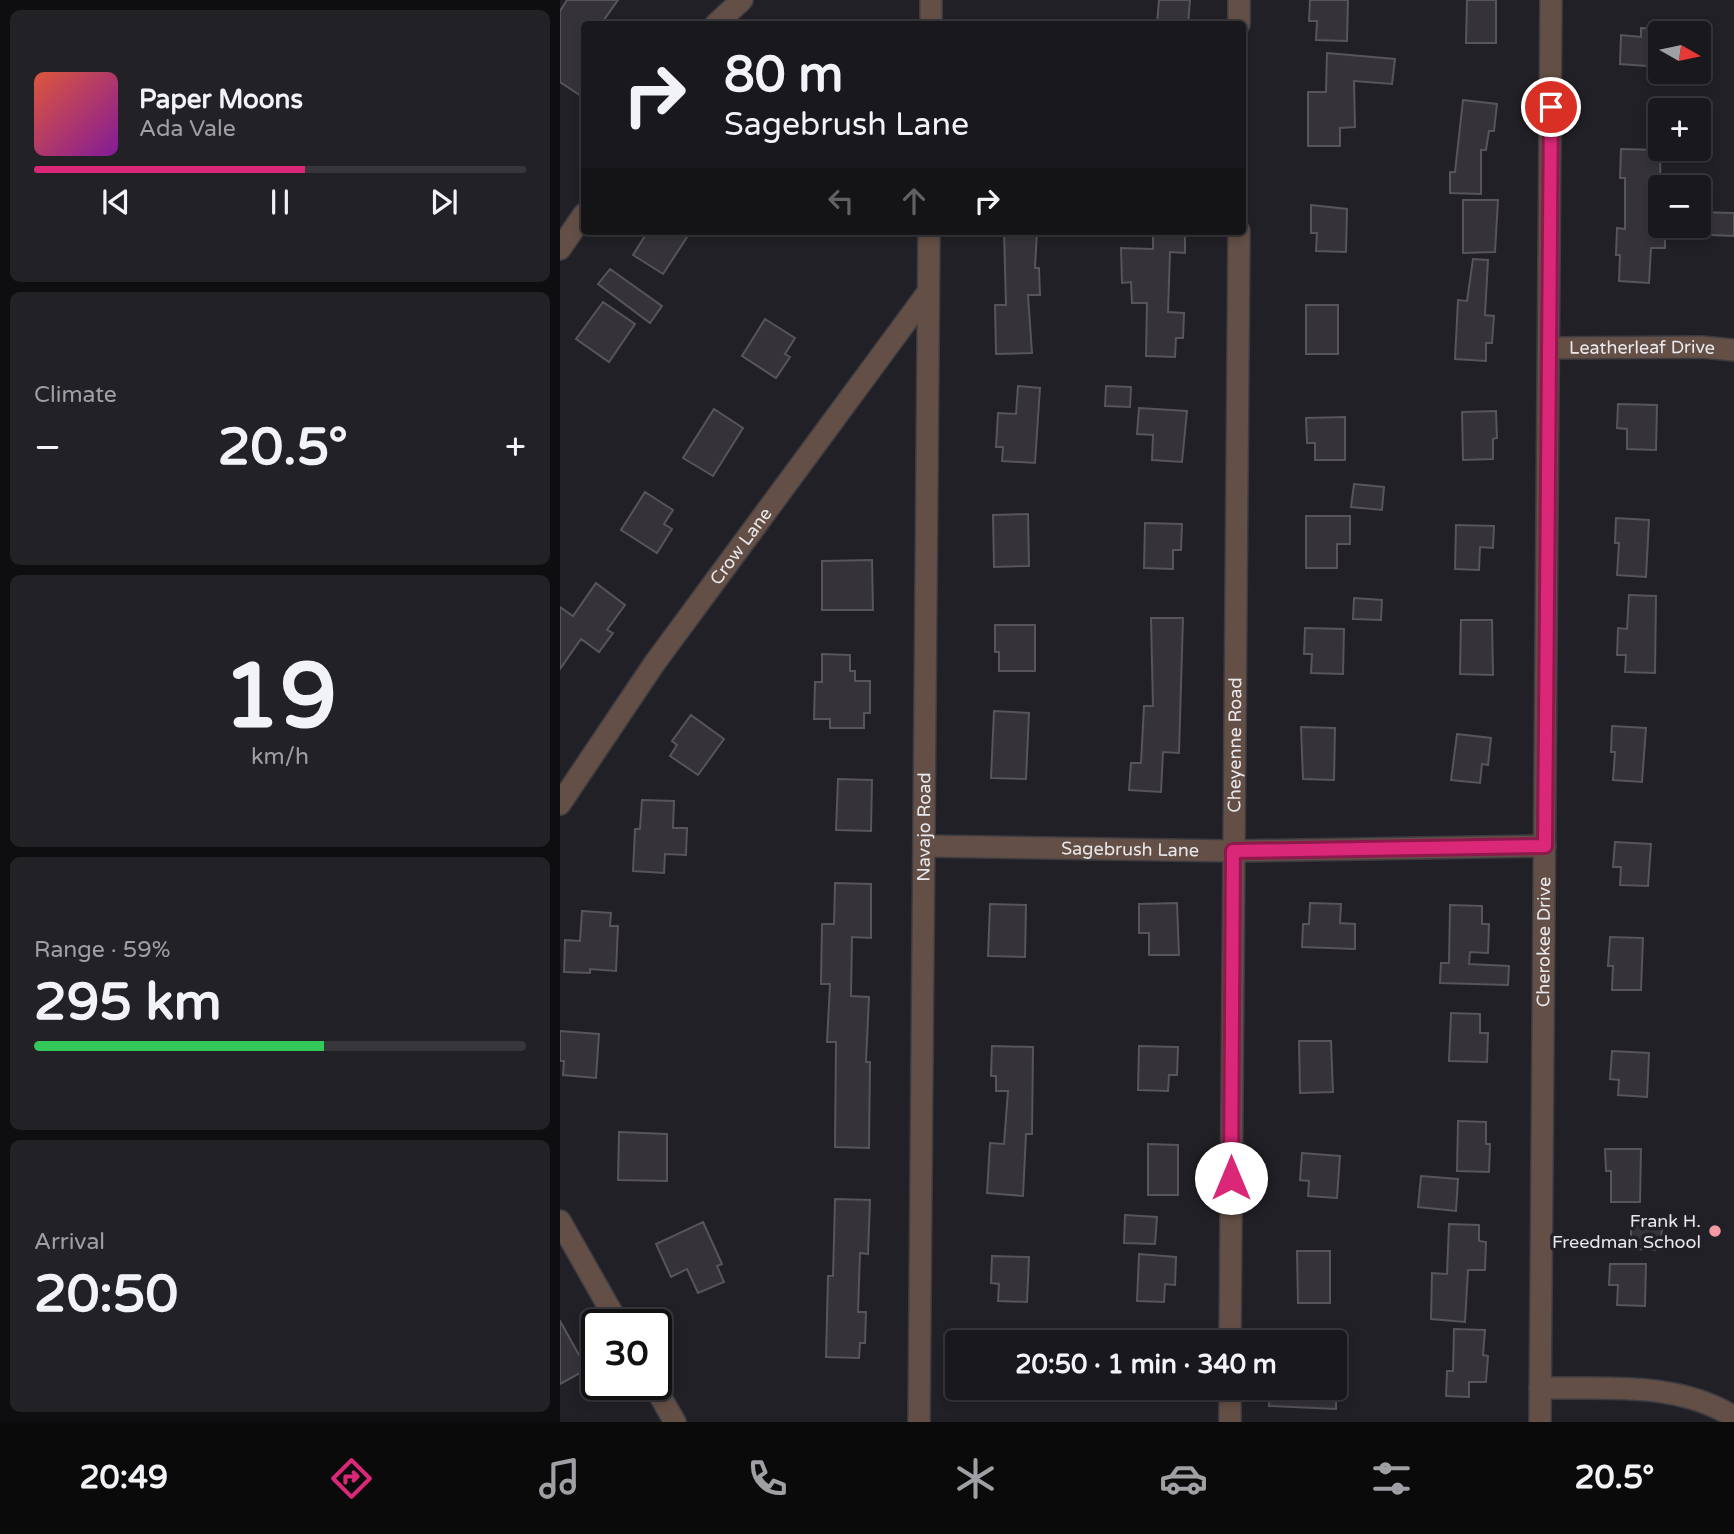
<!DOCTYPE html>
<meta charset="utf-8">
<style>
:root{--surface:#19181c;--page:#222125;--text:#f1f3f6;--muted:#9fa0a3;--line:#37373b;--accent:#db2777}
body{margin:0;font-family:"Varela Round",sans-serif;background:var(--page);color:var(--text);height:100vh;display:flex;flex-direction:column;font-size:26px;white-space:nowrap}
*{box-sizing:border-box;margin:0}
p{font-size:23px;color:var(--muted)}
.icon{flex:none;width:38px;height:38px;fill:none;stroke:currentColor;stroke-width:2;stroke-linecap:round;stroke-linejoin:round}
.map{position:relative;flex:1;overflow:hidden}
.drawer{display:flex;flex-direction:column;gap:10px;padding:10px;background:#0e0d0f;width:560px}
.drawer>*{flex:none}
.guide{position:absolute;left:21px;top:21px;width:665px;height:214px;border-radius:7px;box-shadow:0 4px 10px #0003,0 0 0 2px var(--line);background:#19181c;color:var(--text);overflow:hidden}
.needle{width:46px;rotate:99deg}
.tools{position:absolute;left:1088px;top:21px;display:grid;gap:14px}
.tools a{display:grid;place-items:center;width:63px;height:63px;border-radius:7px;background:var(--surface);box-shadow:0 4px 10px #0003,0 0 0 2px var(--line);font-size:35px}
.speed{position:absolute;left:21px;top:1309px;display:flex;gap:14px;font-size:35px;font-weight:700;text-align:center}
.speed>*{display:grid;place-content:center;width:91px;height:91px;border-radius:50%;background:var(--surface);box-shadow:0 4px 10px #0003,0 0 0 2px var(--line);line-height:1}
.speed .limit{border:4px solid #111;border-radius:10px;background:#fff;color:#111}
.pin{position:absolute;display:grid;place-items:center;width:60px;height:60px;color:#fff;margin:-30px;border:4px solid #fff;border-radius:50%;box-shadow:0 2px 7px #0007}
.me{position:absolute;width:77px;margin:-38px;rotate:0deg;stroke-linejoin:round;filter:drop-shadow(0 0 5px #0008)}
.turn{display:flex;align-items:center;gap:24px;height:147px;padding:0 28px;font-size:32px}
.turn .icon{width:91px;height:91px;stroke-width:2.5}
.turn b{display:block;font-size:49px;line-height:60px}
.lanes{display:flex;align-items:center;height:66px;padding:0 28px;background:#0003;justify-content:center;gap:35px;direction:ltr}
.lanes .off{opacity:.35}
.big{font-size:52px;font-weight:700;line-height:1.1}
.drawer .tile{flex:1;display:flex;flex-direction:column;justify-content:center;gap:10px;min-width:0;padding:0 24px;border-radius:10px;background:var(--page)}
.drawer .dial{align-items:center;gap:0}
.dial b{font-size:91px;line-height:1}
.song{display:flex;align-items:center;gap:21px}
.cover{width:84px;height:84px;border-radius:10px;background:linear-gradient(135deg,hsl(10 70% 55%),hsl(290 70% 35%))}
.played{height:7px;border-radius:4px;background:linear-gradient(90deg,var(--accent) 55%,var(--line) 55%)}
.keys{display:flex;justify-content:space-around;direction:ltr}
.heat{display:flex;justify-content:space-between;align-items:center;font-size:38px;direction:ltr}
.charge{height:10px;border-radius:5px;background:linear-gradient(90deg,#34c759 59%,var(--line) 0)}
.trip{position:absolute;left:385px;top:1330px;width:402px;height:70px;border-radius:7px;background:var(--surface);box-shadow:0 4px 10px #0003,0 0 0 2px var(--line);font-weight:700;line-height:70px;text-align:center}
.menu{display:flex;height:112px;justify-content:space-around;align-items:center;background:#0a0a0b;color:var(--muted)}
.menu .icon{width:49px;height:49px}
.menu .active{color:var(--accent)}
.menu b{font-size:32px;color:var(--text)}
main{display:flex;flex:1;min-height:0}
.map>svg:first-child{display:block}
.building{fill:#353339;stroke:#57545b;stroke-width:2}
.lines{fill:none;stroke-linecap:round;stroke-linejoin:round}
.minor-casing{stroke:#3d3c42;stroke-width:24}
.minor{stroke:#634f45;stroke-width:21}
.route-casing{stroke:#8e194d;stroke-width:18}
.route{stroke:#db2777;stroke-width:12}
.poi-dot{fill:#f49aa2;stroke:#212026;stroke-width:2.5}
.labels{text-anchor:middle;stroke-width:7;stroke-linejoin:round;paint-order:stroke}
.street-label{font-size:18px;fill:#e8e7eb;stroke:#212026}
.poi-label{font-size:18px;fill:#e8e7eb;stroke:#212026;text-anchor:end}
</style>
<main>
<section class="drawer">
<div class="tile">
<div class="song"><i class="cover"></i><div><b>Paper Moons</b><p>Ada Vale</p></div></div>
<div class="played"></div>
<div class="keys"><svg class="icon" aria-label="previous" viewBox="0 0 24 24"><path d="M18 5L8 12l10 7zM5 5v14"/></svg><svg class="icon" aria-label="pause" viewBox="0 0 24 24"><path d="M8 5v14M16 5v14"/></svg><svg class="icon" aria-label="next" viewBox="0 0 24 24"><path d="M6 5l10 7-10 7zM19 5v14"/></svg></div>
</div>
<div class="tile"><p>Climate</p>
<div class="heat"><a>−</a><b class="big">20.5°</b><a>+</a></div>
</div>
<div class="tile dial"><b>19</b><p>km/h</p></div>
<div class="tile"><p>Range · 59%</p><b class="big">295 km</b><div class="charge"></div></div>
<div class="tile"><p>Arrival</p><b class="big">20:50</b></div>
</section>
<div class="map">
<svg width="1174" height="1422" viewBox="0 0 1174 1422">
<rect width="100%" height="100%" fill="#212026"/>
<path class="building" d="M 7,0 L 58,0 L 41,24 L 24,24 L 24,98 L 0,82 L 0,11 Z
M 599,0 L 630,0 L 628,24 L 597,24 Z
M 750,0 L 788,0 L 787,41 L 756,40 L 757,21 L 749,21 Z
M 907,0 L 936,0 L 936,43 L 906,43 Z
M 1081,28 L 1105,29 L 1105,33 L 1101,33 L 1101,67 L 1060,64 L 1061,35 L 1081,37 Z
M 767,53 L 835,59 L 832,84 L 794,81 L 795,127 L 780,128 L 780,146 L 748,146 L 748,92 L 766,92 Z
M 903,100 L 937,104 L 934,131 L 929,131 L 926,150 L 921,150 L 921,194 L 890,193 L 890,172 L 895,172 Z
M 1061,149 L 1100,150 L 1101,226 L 1139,226 L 1139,212 L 1174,213 L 1174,236 L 1105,233 L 1105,248 L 1091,248 L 1089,283 L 1059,281 L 1060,255 L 1056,255 L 1057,228 L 1065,229 L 1065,178 L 1060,178 Z
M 903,200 L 938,200 L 935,252 L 903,253 Z
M 751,205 L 787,209 L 786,252 L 756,251 L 757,233 L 751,233 Z
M 88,231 L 131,231 L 103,274 L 73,255 Z
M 444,231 L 477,231 L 475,268 L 479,268 L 480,295 L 468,295 L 472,353 L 436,354 L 435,305 L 446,305 Z
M 593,231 L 625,231 L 625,253 L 610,252 L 608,312 L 624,313 L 623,338 L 616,338 L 615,357 L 586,356 L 587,303 L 572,303 L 571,282 L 562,283 L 561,248 L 593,249 Z
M 913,259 L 928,260 L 925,315 L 934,316 L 932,343 L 926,343 L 926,361 L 895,359 L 898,300 L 907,301 Z
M 50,269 L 102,306 L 90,323 L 38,284 Z
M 43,302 L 75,324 L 49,362 L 16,339 Z
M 746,305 L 778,305 L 778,354 L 746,354 Z
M 205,319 L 235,338 L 225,354 L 230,357 L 216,378 L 182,356 Z
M 458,386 L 480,388 L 475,463 L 442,461 L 443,447 L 436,447 L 438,413 L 456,414 Z
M 546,386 L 571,387 L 570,407 L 545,406 Z
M 1058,404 L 1097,405 L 1096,450 L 1067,449 L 1067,429 L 1057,428 Z
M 579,408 L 627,411 L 622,462 L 592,460 L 593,435 L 577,434 Z
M 154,409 L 183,428 L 153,476 L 123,458 Z
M 936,411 L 937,438 L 933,439 L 933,459 L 903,460 L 902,412 Z
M 785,417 L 785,460 L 755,460 L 755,443 L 747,443 L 746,418 Z
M 794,484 L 824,487 L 822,510 L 791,507 Z
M 85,492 L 113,510 L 104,524 L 112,529 L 97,553 L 61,530 Z
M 468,514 L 469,566 L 434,567 L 433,515 Z
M 746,516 L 790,516 L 790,544 L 777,544 L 777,568 L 746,568 Z
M 1056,518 L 1089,520 L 1086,577 L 1057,575 L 1059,543 L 1055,543 Z
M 585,523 L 622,524 L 621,550 L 613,550 L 613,569 L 584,568 Z
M 896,525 L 934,526 L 933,548 L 920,547 L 919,570 L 895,569 Z
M 312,560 L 313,610 L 262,610 L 262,561 Z
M 36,583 L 65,605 L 47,630 L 53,633 L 39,652 L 21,639 L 0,669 L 0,607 L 13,616 Z
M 1069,595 L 1096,596 L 1095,673 L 1065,672 L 1066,655 L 1057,655 L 1058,628 L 1067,629 Z
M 794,598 L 822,600 L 821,620 L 793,619 Z
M 591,618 L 623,618 L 619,753 L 603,752 L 601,792 L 569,790 L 571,763 L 581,763 L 584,706 L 593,706 Z
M 901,620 L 932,620 L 933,675 L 900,674 Z
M 435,625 L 475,625 L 475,671 L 439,671 L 439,652 L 435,652 Z
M 745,628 L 784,629 L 783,674 L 751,673 L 752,654 L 744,654 Z
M 262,654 L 290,655 L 290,671 L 295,671 L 295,681 L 310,681 L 310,713 L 304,713 L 304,728 L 270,728 L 270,719 L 254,719 L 255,682 L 262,682 Z
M 434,711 L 469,713 L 466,779 L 431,778 Z
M 131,715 L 164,739 L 138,775 L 110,756 L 117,745 L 112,741 Z
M 1052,726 L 1086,728 L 1082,782 L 1053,780 L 1055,752 L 1051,752 Z
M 741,727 L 775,728 L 774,780 L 743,779 Z
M 897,734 L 931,738 L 928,765 L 922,764 L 920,783 L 891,780 Z
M 278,779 L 312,780 L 311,831 L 276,830 Z
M 82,800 L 114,801 L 113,828 L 127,828 L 126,855 L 105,854 L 104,873 L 73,871 L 75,829 L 80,829 Z
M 1055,842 L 1091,844 L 1088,886 L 1060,885 L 1061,867 L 1053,867 Z
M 275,883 L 311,884 L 311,938 L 292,937 L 291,996 L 309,997 L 306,1062 L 310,1062 L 309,1148 L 275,1147 L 276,1042 L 267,1042 L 270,984 L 261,984 L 262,924 L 274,924 Z
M 617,903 L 619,955 L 589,955 L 589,933 L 579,933 L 579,904 Z
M 750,903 L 781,904 L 780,923 L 795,924 L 795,949 L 742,947 L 743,924 L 749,924 Z
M 430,904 L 466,905 L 465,957 L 428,956 Z
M 890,905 L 922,906 L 922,924 L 929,924 L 928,953 L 910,952 L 909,964 L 949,966 L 948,985 L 880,983 L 881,963 L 889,963 Z
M 22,911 L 51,913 L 50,926 L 58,926 L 56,971 L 30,969 L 30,973 L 4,972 L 5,940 L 20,941 Z
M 1050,937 L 1083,938 L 1081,990 L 1052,990 L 1053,966 L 1048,966 Z
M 891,1013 L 920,1014 L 920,1033 L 928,1033 L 927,1062 L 889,1061 Z
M 0,1031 L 39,1034 L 36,1078 L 3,1075 L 4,1061 L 0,1061 Z
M 739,1041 L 771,1041 L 773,1092 L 740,1093 Z
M 432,1046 L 473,1047 L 472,1134 L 466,1134 L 463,1196 L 427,1193 L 430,1143 L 444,1144 L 448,1091 L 436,1091 L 436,1076 L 431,1076 Z
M 579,1046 L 618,1047 L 617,1075 L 609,1075 L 608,1091 L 578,1090 Z
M 1052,1051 L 1089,1053 L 1087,1097 L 1058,1095 L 1059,1080 L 1050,1079 Z
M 898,1121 L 926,1122 L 926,1144 L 930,1144 L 929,1172 L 897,1171 Z
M 59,1132 L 107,1134 L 107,1181 L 58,1180 Z
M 588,1144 L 618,1145 L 618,1195 L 588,1195 Z
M 1045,1149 L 1081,1149 L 1080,1202 L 1051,1202 L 1051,1171 L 1046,1171 Z
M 742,1153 L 780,1156 L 777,1198 L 748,1196 L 749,1181 L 740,1180 Z
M 861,1176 L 898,1179 L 896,1211 L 858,1207 Z
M 275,1199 L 310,1200 L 308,1254 L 300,1253 L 298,1312 L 306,1312 L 305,1343 L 300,1343 L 299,1358 L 266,1357 L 268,1276 L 273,1276 Z
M 565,1215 L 597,1217 L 595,1244 L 564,1243 Z
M 143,1222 L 162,1264 L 157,1266 L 164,1282 L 138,1293 L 127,1269 L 111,1277 L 96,1244 Z
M 1071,1222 L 1102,1224 L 1101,1250 L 1071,1249 Z
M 889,1224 L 919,1225 L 919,1241 L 926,1242 L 925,1270 L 908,1270 L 905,1322 L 871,1319 L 872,1273 L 887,1274 Z
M 737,1251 L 770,1251 L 770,1303 L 738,1303 Z
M 579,1254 L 616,1257 L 615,1285 L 605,1284 L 604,1302 L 577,1301 Z
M 432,1256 L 469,1257 L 467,1302 L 438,1301 L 439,1284 L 431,1283 Z
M 1050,1264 L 1086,1264 L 1085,1306 L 1057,1305 L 1058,1285 L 1049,1285 Z
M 0,1321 L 27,1369 L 0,1384 Z
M 894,1329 L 925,1330 L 923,1355 L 928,1356 L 926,1382 L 909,1382 L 909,1397 L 886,1396 L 887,1371 L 893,1371 Z
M 710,1388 L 776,1388 L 776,1409 L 709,1406 Z"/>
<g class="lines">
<g class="minor-casing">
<g id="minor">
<path d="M 156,24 L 182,0"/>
<path d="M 371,24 L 371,0"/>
<path d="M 679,24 L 679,0"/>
<path d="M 0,249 L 24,214"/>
<path id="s1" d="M 989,348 L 1142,347 L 1174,350"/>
<path id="s2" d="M 0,804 L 94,664 L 368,292"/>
<path id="s3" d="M 364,846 L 673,851 L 985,846"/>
<path d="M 0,1221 L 59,1325"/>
<path id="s4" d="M 670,1342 L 679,231"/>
<path d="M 93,1384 L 115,1422"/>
<path d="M 980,1388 C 1045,1389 1117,1381 1174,1417"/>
<path id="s5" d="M 359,1422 L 369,231"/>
<path d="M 670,1422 L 670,1388"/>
<path id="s6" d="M 980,1422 L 991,0"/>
</g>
</g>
<use href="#minor" class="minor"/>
</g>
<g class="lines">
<g class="route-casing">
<path id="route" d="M 671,1178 L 673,851 L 985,846 L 991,107"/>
</g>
<use href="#route" class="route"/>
</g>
<circle class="poi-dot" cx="1155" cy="1231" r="7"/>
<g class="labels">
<g class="street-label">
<text dy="6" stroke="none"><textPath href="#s1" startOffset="93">Leatherleaf Drive</textPath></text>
<text dy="6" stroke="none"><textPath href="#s2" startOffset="315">Crow Lane</textPath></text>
<text dy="6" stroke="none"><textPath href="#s4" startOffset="597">Cheyenne Road</textPath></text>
<text dy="6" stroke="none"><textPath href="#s5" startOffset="595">Navajo Road</textPath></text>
<text dy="6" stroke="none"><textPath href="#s3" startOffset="206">Sagebrush Lane</textPath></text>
<text dy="6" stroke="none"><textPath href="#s6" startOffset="480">Cherokee Drive</textPath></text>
</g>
<g class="poi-label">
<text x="1141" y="1227">Frank H.<tspan x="1141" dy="21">Freedman School</tspan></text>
</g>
</g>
</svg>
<div class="tools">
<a><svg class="needle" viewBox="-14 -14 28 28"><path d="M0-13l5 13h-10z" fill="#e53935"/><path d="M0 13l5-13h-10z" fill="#9fa0a3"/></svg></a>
<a>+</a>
<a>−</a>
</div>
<div class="speed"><div class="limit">30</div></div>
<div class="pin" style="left:991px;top:107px;background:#d93025"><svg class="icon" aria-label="arrive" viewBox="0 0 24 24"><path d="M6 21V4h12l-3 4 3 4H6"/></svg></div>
<svg class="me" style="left:671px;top:1178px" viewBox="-20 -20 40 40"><circle r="19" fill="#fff"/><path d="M0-13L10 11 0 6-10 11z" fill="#db2777"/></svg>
<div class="trip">20:50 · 1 min · 340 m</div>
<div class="guide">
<div class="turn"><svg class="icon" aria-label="right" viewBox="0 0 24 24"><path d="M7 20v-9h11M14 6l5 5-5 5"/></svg><div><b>80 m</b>Sagebrush Lane</div></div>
<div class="lanes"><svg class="icon off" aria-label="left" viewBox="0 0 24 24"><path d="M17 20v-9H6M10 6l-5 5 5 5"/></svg><svg class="icon off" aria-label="ahead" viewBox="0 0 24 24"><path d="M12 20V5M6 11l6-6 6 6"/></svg><svg class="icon" aria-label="right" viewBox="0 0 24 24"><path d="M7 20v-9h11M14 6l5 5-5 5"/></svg></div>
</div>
</div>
</main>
<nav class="menu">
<b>20:49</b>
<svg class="icon active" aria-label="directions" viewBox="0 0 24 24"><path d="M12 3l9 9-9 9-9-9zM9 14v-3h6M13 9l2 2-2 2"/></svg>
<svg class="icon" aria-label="music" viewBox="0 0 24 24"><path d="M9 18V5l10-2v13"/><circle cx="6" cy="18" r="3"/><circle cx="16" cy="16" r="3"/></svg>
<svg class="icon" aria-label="phone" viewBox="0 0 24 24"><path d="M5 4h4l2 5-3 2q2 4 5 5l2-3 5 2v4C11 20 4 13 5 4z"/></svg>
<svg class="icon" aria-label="climate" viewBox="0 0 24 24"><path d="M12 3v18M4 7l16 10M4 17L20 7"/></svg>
<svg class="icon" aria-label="car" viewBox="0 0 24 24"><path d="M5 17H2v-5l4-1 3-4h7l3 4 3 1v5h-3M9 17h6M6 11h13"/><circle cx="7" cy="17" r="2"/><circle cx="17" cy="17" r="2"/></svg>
<svg class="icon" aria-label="filters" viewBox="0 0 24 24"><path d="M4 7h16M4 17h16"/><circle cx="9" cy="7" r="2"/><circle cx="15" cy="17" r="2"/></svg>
<b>20.5°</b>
</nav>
